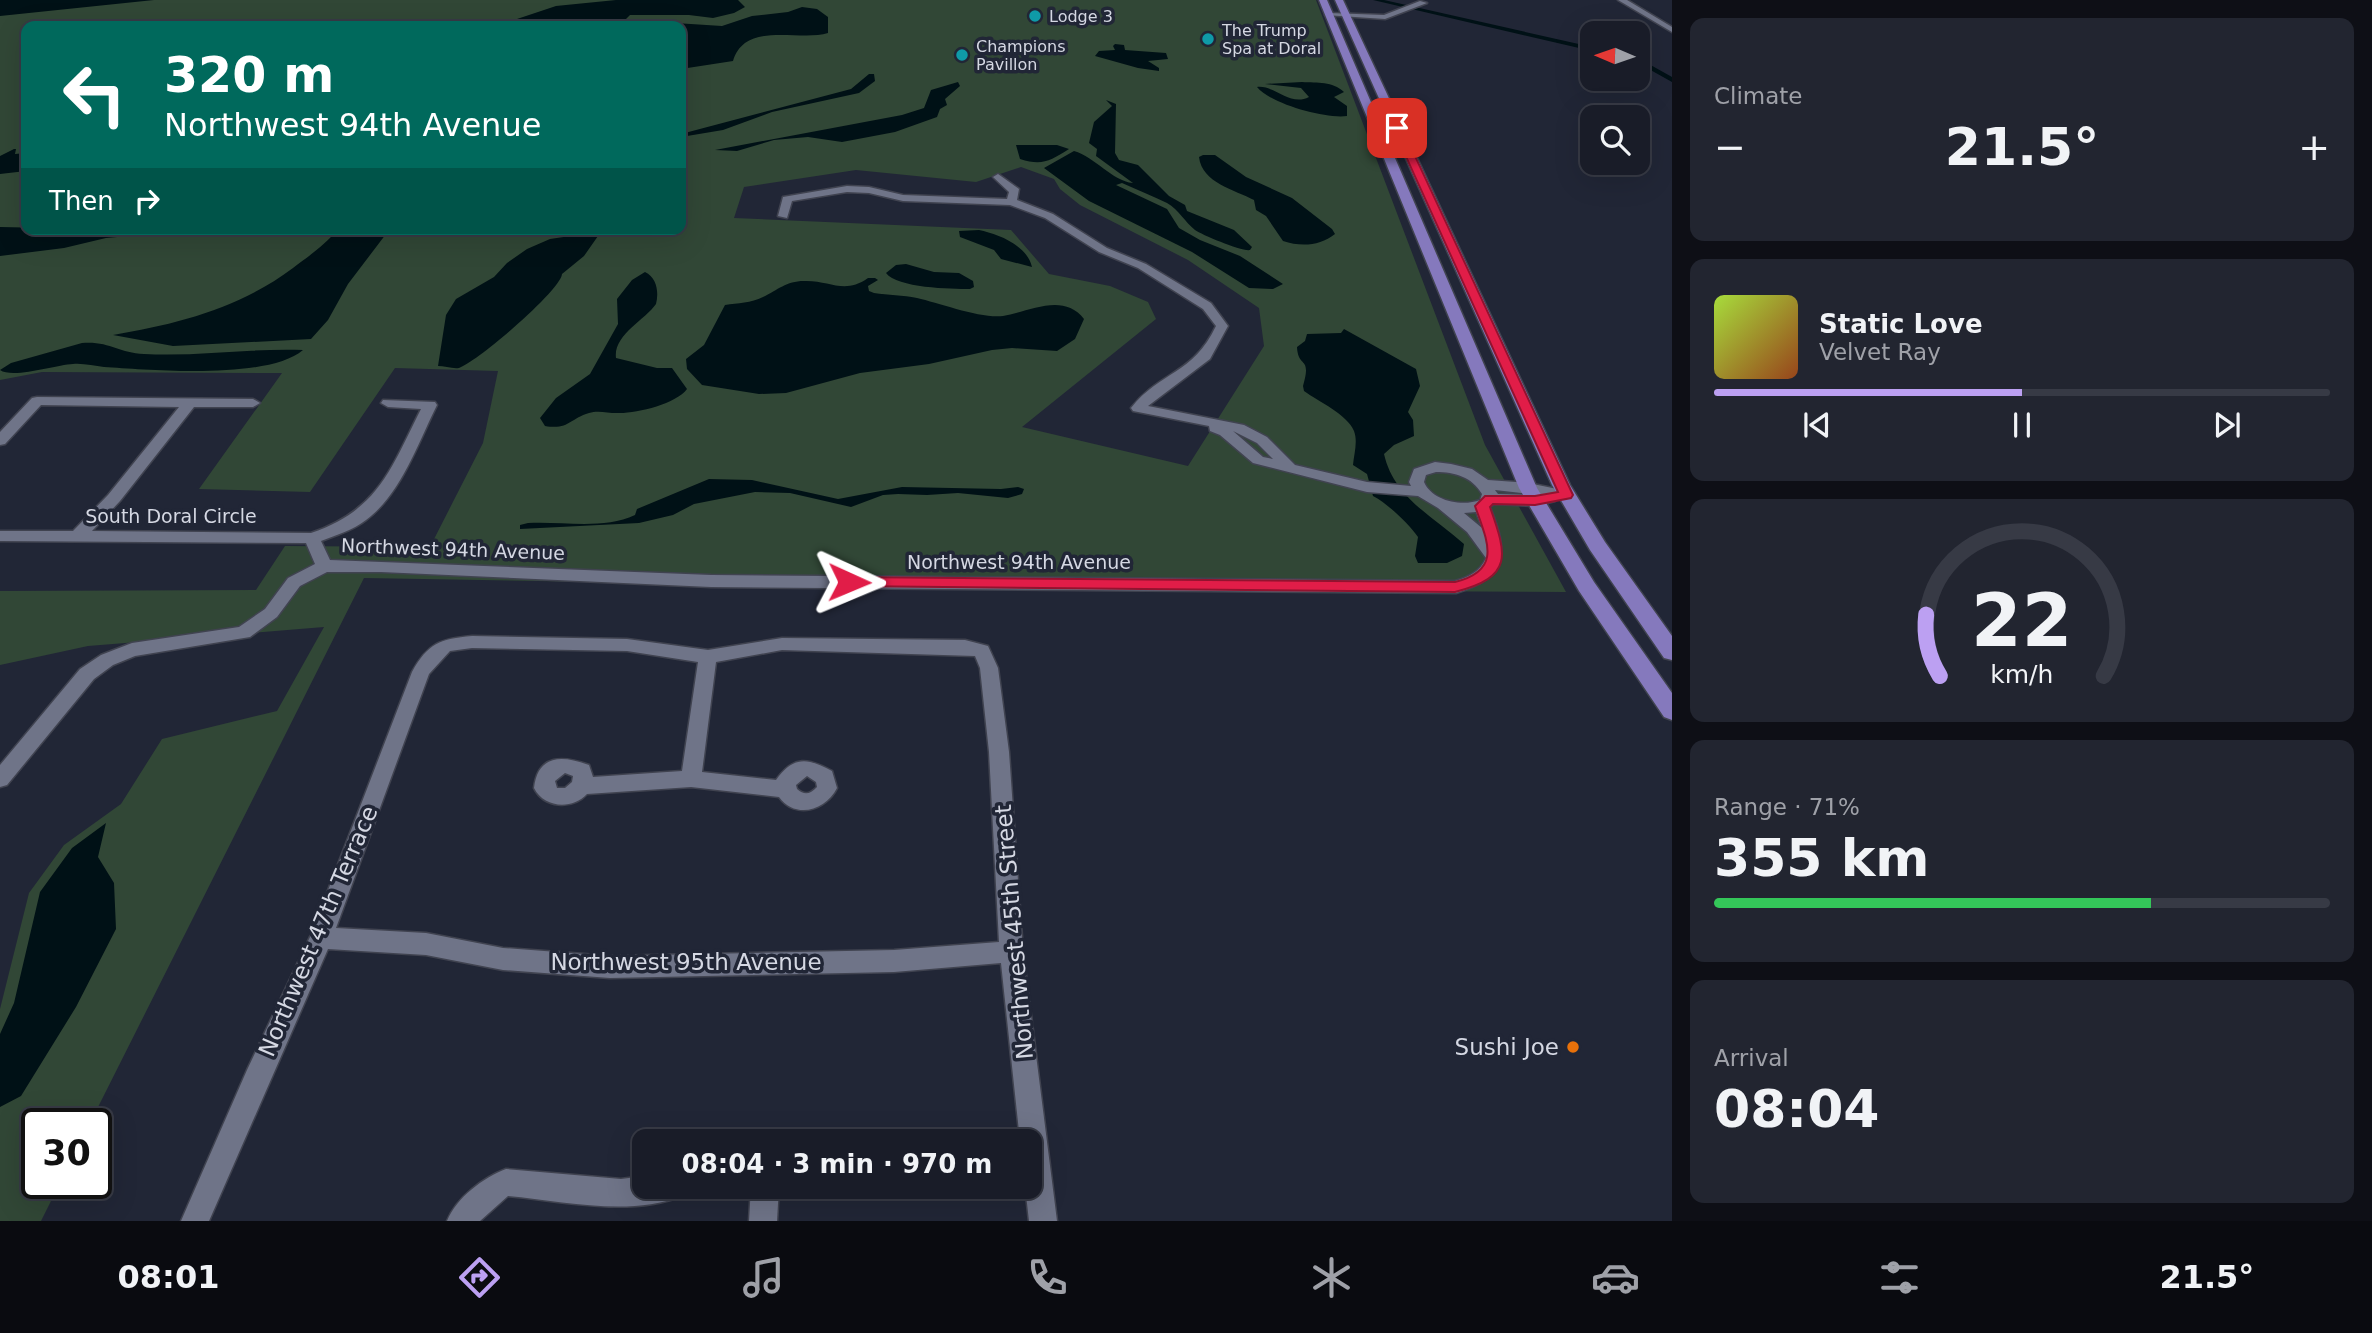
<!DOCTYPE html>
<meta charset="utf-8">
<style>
:root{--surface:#191c28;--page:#222530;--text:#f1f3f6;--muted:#9fa1a8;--line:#373a45;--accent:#bca0f2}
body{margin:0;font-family:"DejaVu Sans",sans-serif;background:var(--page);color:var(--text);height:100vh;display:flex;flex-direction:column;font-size:26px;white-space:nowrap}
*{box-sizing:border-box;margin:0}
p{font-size:23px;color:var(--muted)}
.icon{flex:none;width:38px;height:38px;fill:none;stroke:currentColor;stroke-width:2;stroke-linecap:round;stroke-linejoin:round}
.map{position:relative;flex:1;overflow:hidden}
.drawer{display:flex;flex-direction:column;gap:18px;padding:18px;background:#0e0f16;width:700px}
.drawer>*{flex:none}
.guide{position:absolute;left:21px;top:21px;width:665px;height:214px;border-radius:14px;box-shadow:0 7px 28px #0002,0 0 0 2px var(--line);background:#00695c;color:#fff;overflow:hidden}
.needle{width:46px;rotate:272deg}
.tools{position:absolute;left:1580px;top:21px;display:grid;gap:14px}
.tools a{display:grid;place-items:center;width:70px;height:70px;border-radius:14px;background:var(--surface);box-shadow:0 7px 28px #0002,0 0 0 2px var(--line);font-size:35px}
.speed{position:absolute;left:21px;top:1108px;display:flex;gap:14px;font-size:35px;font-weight:700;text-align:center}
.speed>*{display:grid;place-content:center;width:91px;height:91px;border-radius:50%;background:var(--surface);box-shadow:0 7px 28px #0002,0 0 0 2px var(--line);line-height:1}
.speed .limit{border:4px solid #111;border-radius:10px;background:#fff;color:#111}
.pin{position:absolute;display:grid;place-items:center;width:60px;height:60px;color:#fff;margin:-30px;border-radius:14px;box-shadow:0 4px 10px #0006}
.me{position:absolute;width:77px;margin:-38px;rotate:91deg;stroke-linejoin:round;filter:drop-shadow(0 0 5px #0008)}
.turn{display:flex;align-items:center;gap:24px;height:147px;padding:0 28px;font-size:32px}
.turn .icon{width:91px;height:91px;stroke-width:2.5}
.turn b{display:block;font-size:49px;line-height:60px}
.then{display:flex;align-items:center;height:66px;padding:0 28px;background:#0003;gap:14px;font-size:26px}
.big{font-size:52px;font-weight:800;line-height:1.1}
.drawer .card{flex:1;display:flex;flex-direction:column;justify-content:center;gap:10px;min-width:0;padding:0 24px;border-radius:14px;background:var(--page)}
.drawer .dial{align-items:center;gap:0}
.dial svg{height:182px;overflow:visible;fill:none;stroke:var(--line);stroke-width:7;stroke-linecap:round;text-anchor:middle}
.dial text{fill:var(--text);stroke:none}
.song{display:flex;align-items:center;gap:21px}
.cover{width:84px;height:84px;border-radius:10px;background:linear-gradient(135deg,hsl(80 70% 55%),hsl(20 70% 35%))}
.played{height:7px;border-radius:4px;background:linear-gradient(90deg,var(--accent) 50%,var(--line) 50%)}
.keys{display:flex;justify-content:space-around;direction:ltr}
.heat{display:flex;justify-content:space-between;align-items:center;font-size:38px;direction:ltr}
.charge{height:10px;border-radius:5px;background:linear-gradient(90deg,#34c759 71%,var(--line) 0)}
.trip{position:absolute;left:632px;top:1129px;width:410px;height:70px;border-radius:14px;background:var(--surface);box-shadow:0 7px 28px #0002,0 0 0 2px var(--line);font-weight:800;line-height:70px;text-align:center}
.tab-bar{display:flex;height:112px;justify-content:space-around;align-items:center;background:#0a0b10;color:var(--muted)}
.tab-bar .icon{width:49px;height:49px}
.tab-bar .current{color:var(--accent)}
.tab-bar b{font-size:32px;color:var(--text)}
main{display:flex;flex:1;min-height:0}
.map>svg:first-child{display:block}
.green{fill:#314736;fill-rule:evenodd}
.water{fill:#001116}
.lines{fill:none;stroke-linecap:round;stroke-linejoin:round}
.canal{fill:#001116;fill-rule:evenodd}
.street-casing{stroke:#404350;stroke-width:3}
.primary-casing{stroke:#404350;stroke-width:3}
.street{fill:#6f7488;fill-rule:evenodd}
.primary{fill:#8579bd;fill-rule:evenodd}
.route{fill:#e11d48;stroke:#92132f;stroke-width:2}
.culture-dot{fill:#0f9aa8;stroke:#212636;stroke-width:2.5}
.food-dot{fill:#e8710a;stroke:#212636;stroke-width:2.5}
.labels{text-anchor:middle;stroke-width:7;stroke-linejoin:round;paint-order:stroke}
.far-poi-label{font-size:16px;fill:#d5d8e3;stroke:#212636;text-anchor:start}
.street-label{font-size:19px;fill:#d5d8e3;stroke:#212636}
.near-street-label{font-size:23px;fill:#d5d8e3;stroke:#212636}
.near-poi-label{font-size:23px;fill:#d5d8e3;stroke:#212636;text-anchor:end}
</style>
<main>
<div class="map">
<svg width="1672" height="1221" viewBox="0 0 1672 1221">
<rect width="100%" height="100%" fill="#212636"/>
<path class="green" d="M 0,0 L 1316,0 L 1485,445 L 1566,592 L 986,589 L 364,578 L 90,1123 L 37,1124 L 37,1183 L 60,1183 L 41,1221 L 0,1221 L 0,1009 L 29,893 L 64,845 L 121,804 L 162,739 L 277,711 L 324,627 L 88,646 L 0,665 L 0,591 L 256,590 L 285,546 L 430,547 L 483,443 L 498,371 L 395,368 L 310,492 L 199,489 L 282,373 L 42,372 L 0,380 ZM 26,26 L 681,26 L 681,229 L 26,229 ZM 1021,167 L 1054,179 L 1060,189 L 1080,205 L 1188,260 L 1259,308 L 1264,346 L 1188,466 L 1022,427 L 1156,319 L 1148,302 L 1110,286 L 1049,274 L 1011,230 L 734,218 L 744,187 L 856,170 L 976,182 Z"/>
<path class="water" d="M 0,0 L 154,0 L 0,16 Z
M 616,0 L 738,0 L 745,7 L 734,13 L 713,18 L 689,15 L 630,15 L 626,19 L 627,24 L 609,26 L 481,26 L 514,20 L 556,6 Z
M 802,7 L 817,9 L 828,17 L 828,33 C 799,42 745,20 733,61 L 681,69 L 681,26 L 655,26 L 675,23 L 722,26 L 752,16 L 788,12 Z
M 1115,44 L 1124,45 L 1125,50 L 1166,53 L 1168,59 L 1148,61 L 1159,68 L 1159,71 L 1138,68 L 1095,56 L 1099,51 L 1115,50 L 1113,46 Z
M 869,74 L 874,74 L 875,81 L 859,93 L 772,112 L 723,130 L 681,137 L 681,134 L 851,89 Z
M 958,82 L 960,86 L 945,99 L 947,105 L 940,109 L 937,117 L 895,132 L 842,142 L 808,137 L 774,140 L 737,151 L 715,150 L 902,115 L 924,108 L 931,90 Z
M 1302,82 C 1318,83 1332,81 1344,92 L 1334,97 L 1347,106 L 1347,116 C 1325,119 1271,104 1257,87 C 1275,85 1290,107 1309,97 L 1301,88 L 1265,84 Z
M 1106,100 L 1116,104 L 1115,153 L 1119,160 L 1138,165 L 1169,196 L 1185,205 L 1187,211 L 1234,230 L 1252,247 L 1250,250 C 1243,252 1202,235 1195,230 C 1185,222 1179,210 1167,203 C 1153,196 1137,190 1122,183 L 1116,185 L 1167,209 L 1179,228 L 1200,240 L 1240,256 L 1283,284 L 1273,289 L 1249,288 L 1192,252 L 1089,201 L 1044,168 L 1074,151 C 1095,157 1112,181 1133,183 L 1096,156 L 1097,149 L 1089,143 L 1094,122 L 1112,106 Z
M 1016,145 L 1057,145 L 1069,149 C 1050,161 1042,166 1020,159 Z
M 14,149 L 16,149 L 15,154 L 26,153 L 26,171 L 0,174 L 0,156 Z
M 1203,155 L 1215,155 L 1246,177 L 1292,198 L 1332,229 L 1335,234 C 1320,246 1301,247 1283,241 L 1266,216 L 1256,210 L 1254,200 C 1235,190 1202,183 1199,157 Z
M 0,227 L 97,229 L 107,236 L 207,229 L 106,238 L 64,248 L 0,256 Z
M 338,229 L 386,229 L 386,234 L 348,284 L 328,320 L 311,339 L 173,346 L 113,335 C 178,324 240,308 293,268 C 310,255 324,246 338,229 Z
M 979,230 C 998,234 1027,245 1032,267 L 1001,259 L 994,250 L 960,237 L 959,231 Z
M 591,233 L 598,236 L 584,256 L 562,274 C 561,290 477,362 459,368 C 453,369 444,366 438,366 L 446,315 L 456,299 L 494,277 L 507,263 L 527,249 L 550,239 Z
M 906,264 L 934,272 L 959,273 L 973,281 L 974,287 L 970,289 C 951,289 897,288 886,273 L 896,265 Z
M 645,272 C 657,278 659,292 656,304 C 645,320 613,335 616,358 L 657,368 L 672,368 L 687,389 C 676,404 635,414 617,413 C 607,413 598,410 589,413 C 569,419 569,430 545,426 L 540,418 L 556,398 L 590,374 L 618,324 L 617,299 L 632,280 Z
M 868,278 L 875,278 L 878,280 L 868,286 L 869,291 L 874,293 C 888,295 903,295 917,298 C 939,303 982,319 1003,316 C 1029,312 1063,292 1084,319 L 1075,339 L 1057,351 L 1012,348 L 992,350 L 929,364 L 860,373 L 786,393 L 759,394 L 702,385 L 687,369 L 686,359 L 704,345 L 725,305 C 738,303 751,303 763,297 C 778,290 786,281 804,281 C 830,280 844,295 868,278 Z
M 1344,329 L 1416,369 L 1420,386 L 1408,412 L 1413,420 L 1414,436 L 1394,445 L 1384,454 C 1394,498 1433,516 1464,544 L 1462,556 L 1447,563 L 1418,563 L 1415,556 L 1418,537 C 1409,524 1387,503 1373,496 L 1367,474 L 1353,465 C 1354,454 1358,442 1354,431 C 1347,414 1319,402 1304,391 L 1303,386 C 1312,355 1298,369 1297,347 L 1305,341 L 1307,334 L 1341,333 Z
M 82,343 C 110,341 118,353 144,354 C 197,357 250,348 303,350 C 268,380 151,370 104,367 C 94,366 83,363 73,364 C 55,365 13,379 0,370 L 11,363 Z
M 709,479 L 752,480 L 838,499 L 902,487 L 1001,489 L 1018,487 L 1024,489 L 1022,494 L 1008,498 L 958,493 L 927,495 L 898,494 L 883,495 L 851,507 L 790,493 L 755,492 L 694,504 L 673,515 L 639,523 L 520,529 L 520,525 L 528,523 C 562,521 603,530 635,515 L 637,509 Z
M 106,823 L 98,857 L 114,883 L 116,929 L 76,1007 L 21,1096 L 0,1107 L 0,1034 L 14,1003 L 40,892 L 72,848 Z"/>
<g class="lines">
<path class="canal" d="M 1373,0 L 1384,0 L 1592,47 L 1592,51 Z
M 1638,58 L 1672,77 L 1672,82 L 1638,63 Z"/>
<g class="street-casing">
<path id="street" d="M 1618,0 L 1627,0 L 1672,27 L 1672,32 Z
M 1420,1 L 1427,3 L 1385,19 L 1325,15 L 1329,13 L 1384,15 Z
M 998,174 L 1019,189 L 1017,200 L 1053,214 L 1107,248 L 1146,264 L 1211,303 L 1228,326 L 1210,359 L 1148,406 L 1244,425 L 1267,437 L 1295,465 L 1367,482 L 1411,486 L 1409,482 L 1414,469 L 1435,462 L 1451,464 L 1472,469 L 1488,480 L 1528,483 L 1572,492 L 1574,495 L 1572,498 L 1557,498 L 1555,501 L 1535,506 L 1494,504 L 1490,507 C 1509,553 1508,578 1456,593 L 711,587 L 381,572 L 327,572 L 300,586 L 277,617 L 250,637 L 135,656 L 113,665 L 94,679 L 7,785 L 0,787 L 0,765 L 80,669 L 101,655 L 132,643 L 239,627 L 265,609 L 288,578 L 315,564 L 306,543 L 0,541 L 0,531 L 73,531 L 108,495 L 179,407 L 41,405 L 5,444 L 0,445 L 0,432 L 32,398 L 37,397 L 253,399 L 260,403 L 253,407 L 194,407 L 120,501 L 92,531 L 311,533 C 379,510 391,468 421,409 L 388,407 L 381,403 L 383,400 L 435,402 L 437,405 C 418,443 401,494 366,520 C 353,530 337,535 321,541 L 330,560 L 711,575 L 1455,581 C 1468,577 1480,572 1486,558 L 1467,532 L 1438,508 L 1418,496 L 1367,492 L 1253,463 L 1220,435 L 1210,431 L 1209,426 L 1133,411 L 1131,408 C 1160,371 1193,375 1216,326 L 1203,309 L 1138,268 L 1099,252 L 1045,218 L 1010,205 L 903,201 L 869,193 L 847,192 L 792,201 L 787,218 L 778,216 L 783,197 L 847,186 L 869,187 L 903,195 L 1007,199 L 1009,192 L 993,177 ZM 1233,431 L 1257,443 L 1273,459 L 1263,457 ZM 1436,472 C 1455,472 1472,477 1482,494 L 1480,500 C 1462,507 1432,501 1424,482 L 1426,475 ZM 1495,490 L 1540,495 L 1498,494 ZM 1476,512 L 1482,528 L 1464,513 Z
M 472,636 L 627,639 L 708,650 L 782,638 L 965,640 L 988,646 L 998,668 L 1009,752 L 1023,952 L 1057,1221 L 1029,1221 L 1025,1186 L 1029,1186 L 1029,1141 L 1020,1141 L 1001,963 L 894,972 L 610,978 L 503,970 L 426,955 L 328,949 L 209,1221 L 181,1221 L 247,1070 L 310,937 L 412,672 C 428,643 440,639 472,636 ZM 472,648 L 627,651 L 698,662 L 682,771 L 593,777 L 589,765 C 564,756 538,753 534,788 C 544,808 572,810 587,794 L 691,787 L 779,797 C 796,820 826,810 837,788 L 832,771 C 808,758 794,755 776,780 L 702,772 L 716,662 L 782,650 L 975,656 L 980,668 L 989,752 L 999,942 L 894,950 L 610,956 L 503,948 L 426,933 L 336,928 L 429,674 L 450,651 ZM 565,773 L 573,776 L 572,782 L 565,788 L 557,788 L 555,781 ZM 807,776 L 816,782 L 817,787 C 810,794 805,796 797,789 L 796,785 Z
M 506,1169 L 621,1179 L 644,1176 L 644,1186 L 685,1186 L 682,1196 C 629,1217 563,1201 508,1196 L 480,1221 L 447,1221 C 457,1197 483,1178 506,1169 Z
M 751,1186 L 779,1186 L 777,1221 L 749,1221 Z"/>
</g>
<g class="primary-casing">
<path id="primary" d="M 1319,0 L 1327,0 L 1537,488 L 1594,582 L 1672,693 L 1672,720 L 1664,717 L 1579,591 L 1519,488 Z
M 1335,0 L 1343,0 L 1570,485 L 1605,542 L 1672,636 L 1672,660 L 1664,658 L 1590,550 L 1552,485 Z"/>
</g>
<use href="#street" class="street"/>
<use href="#primary" class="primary"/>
</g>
<path class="route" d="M 1397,125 L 1402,128 L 1573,495 L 1571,498 L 1535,505 L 1493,504 L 1490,507 C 1507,555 1514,577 1455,592 L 844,586 L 841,582 L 844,578 L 849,577 L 1455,582 C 1503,570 1487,541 1475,506 L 1485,496 L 1535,496 L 1558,492 L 1393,128 Z"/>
<g class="culture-dot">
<circle cx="1035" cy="16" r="7"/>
<circle cx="1208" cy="39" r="7"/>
<circle cx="962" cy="55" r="7"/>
</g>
<circle class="food-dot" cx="1573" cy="1047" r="7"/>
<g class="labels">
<g class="far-poi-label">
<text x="1049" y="22">Lodge 3</text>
<text x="1222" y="36">The Trump<tspan x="1222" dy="18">Spa at Doral</tspan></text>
<text x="976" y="52">Champions<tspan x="976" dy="18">Pavillon</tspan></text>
</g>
<g class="street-label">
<text x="171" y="523">South Doral Circle</text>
<text transform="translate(453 549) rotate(2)" y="7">Northwest 94th Avenue</text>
<text x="1019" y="569">Northwest 94th Avenue</text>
</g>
<g class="near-street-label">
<text transform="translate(318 931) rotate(-67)" y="8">Northwest 47th Terrace</text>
<text transform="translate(1014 932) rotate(-95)" y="8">Northwest 45th Street</text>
<text x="686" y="970">Northwest 95th Avenue</text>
</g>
<g class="near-poi-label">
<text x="1559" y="1055">Sushi Joe</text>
</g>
</g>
</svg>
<div class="tools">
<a><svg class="needle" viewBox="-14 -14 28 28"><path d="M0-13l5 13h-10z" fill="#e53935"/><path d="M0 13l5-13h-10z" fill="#9fa1a8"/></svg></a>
<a><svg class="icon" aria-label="search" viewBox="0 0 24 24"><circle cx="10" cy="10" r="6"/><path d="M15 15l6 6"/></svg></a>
</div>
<div class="speed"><div class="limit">30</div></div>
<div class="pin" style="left:1397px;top:128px;background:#d93025"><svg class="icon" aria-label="arrive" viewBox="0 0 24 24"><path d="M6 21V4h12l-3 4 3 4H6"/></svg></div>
<svg class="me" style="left:849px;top:582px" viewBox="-20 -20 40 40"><path d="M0-17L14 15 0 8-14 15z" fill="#e11d48" stroke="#fff" stroke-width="4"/></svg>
<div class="trip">08:04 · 3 min · 970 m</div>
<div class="guide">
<div class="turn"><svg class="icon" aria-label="left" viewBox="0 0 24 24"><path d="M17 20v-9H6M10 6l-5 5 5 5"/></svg><div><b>320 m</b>Northwest 94th Avenue</div></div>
<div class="then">Then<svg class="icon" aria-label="right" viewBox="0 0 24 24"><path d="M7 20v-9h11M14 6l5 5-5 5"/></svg></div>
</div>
</div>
<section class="drawer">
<div class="card"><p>Climate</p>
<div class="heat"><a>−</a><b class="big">21.5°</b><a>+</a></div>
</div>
<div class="card">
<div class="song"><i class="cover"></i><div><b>Static Love</b><p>Velvet Ray</p></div></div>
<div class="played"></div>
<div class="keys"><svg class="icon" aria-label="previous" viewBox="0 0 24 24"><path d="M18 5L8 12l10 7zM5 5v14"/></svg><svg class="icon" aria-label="pause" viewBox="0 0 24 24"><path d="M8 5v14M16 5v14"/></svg><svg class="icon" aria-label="next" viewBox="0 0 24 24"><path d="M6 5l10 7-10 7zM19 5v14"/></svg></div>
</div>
<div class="card dial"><svg viewBox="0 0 100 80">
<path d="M14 69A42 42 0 1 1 86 69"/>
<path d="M14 69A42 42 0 0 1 8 42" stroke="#bca0f2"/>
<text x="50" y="56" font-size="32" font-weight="700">22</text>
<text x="50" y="72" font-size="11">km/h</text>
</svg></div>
<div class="card"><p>Range · 71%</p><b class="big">355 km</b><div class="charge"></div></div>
<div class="card"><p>Arrival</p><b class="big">08:04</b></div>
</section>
</main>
<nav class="tab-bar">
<b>08:01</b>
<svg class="icon current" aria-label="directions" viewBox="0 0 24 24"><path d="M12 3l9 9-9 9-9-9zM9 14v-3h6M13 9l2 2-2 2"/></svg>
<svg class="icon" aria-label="music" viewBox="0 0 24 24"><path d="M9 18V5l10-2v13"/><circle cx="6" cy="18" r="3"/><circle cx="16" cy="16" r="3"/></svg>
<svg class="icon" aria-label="phone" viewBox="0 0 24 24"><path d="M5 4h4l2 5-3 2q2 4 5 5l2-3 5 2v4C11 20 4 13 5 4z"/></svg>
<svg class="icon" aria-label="climate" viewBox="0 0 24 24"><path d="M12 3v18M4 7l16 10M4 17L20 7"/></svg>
<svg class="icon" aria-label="car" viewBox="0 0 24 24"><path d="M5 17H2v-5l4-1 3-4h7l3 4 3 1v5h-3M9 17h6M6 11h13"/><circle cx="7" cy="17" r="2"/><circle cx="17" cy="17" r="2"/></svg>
<svg class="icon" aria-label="filters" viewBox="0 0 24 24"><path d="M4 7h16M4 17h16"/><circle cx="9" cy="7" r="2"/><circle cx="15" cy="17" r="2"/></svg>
<b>21.5°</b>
</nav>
